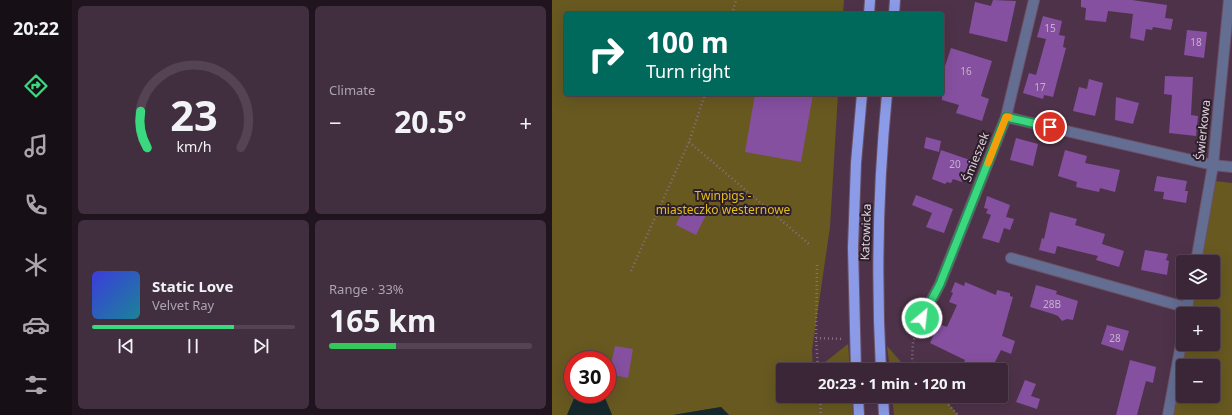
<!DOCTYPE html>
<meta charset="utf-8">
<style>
:root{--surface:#3a2637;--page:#412e3f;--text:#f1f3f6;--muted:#aba5ad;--line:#544352;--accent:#3ad87f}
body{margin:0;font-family:"Noto Sans",sans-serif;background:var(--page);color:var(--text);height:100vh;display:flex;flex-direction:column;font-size:15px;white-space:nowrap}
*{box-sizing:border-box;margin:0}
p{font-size:13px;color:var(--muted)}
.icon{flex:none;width:22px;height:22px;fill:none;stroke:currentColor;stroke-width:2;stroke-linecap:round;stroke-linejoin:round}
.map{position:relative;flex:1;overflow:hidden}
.drawer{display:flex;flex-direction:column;gap:6px;padding:6px;background:#20151e;width:480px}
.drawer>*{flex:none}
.hud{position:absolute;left:12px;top:12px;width:380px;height:84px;border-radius:4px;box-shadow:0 4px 16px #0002,0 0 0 1px var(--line);background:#00695c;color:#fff;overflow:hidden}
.buttons{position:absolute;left:624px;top:255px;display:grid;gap:8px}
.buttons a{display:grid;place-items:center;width:44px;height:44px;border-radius:4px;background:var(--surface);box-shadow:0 4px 16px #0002,0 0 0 1px var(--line);font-size:20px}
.speed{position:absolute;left:12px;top:351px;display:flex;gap:8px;font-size:20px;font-weight:700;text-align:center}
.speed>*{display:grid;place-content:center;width:52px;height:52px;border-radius:50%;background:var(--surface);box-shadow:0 4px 16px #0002,0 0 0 1px var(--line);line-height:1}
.speed .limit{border:6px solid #d22;background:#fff;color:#111}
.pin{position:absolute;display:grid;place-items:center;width:34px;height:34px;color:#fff;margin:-17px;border:2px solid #fff;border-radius:50%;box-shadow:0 1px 4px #0007}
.me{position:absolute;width:44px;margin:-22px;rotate:28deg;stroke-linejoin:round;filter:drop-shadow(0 0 3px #0008)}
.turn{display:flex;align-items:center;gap:14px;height:84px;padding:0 16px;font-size:18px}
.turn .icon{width:52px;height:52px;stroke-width:2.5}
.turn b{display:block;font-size:28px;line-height:34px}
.big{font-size:30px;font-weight:700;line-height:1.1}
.drawer .card{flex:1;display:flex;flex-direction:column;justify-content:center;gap:6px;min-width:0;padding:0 14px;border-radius:6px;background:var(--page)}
.drawer .dial{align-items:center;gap:0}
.dial svg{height:104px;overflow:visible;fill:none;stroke:var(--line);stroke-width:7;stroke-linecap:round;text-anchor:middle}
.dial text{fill:var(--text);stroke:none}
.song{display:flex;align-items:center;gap:12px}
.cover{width:48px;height:48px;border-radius:6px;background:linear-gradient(135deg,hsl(240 70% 55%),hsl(190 70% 35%))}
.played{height:4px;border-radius:2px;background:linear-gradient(90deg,var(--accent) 70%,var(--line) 70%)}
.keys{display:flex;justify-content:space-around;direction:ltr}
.heat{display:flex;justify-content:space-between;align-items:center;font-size:22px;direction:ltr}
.charge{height:6px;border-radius:3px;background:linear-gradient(90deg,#34c759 33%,var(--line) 0)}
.drawer .tiles{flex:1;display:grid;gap:6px;grid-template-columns:repeat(2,1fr)}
.trip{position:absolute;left:224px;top:363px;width:232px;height:40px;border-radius:4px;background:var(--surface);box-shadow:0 4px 16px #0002,0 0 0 1px var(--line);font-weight:700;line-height:40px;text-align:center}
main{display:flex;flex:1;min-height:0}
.tabs{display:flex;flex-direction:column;width:72px;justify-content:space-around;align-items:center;background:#170f16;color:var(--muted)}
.tabs .icon{width:28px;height:28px}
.tabs .active{color:var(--accent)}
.tabs b{font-size:18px;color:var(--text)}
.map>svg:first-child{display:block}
.green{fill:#685921;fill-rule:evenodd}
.water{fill:#15292d}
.building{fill:#8550a0}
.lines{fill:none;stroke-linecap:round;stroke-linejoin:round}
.minor-casing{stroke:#6b5166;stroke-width:12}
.major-casing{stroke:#6b5166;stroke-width:12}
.path{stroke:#877083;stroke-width:2.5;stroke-dasharray:1 3;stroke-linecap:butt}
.minor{stroke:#646e93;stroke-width:10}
.major{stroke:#8b9be7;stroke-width:10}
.route-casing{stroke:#268c53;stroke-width:10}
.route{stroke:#3ad87f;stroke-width:7}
.slow{stroke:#f59e0b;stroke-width:7}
.labels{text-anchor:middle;stroke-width:4;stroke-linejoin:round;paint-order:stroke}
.number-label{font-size:10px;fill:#c9afcd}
.street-label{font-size:12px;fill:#e0cfdc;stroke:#2c1f29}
.park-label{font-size:12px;fill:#e5be19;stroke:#2c1f29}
</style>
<main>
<nav class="tabs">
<b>20:22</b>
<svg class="icon active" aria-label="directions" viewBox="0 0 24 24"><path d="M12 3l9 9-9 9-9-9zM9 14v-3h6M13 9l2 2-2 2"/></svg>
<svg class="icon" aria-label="music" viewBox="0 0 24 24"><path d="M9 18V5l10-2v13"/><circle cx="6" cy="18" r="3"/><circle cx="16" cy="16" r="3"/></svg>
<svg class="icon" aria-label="phone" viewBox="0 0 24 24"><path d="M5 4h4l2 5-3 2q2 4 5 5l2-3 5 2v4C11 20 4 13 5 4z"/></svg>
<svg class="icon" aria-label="climate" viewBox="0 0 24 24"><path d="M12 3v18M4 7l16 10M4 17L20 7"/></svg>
<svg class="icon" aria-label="car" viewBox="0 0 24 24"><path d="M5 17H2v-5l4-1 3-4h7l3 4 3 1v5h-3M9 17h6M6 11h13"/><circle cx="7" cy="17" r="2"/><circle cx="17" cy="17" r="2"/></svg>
<svg class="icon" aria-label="filters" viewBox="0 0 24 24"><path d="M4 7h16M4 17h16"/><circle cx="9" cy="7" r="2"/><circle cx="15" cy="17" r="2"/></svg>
</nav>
<section class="drawer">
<div class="tiles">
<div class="card dial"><svg viewBox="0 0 100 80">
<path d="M14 69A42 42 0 1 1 86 69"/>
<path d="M14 69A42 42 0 0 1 9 41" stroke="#3ad87f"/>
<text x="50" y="56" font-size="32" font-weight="700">23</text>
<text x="50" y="72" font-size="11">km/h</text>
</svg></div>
<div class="card"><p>Climate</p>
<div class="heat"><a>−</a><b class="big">20.5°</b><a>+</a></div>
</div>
<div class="card">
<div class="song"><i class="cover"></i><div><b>Static Love</b><p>Velvet Ray</p></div></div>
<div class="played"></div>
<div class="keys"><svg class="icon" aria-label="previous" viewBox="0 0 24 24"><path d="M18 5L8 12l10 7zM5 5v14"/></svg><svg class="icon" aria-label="pause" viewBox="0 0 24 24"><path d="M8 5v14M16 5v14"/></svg><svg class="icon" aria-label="next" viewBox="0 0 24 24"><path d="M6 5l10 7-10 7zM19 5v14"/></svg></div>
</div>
<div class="card"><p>Range · 33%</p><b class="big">165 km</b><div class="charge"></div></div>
</div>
</section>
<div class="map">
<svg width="680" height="415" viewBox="0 0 680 415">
<rect width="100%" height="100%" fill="#4e3249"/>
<path class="green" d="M 0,0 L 292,0 L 291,14 L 14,14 L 14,94 L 286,94 L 278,227 L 260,350 L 261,370 L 231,370 L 231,396 L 300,396 L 301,415 L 177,415 L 169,407 L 121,415 L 60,415 L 53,398 L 48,394 L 55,394 L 55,360 L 21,360 L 21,394 L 24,394 L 15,415 L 0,415 Z
M 663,181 L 680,183 L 680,415 L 619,415 L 633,344 L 661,344 L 661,314 L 638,314 L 642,292 L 661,292 L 661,262 L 648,262 ZM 631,366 L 661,366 L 661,396 L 631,396 Z
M 296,344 L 298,370 L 263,370 Z
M 335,346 L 356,370 L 338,370 Z
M 340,396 L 391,396 L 406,415 L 342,415 Z"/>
<path class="water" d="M 24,394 L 48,394 L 53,398 L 60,415 L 15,415 Z
M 169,407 L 177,415 L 121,415 Z"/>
<path class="building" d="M 441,0 L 464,1 L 455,42 L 417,33 L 423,2 L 439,6 Z
M 529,0 L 580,0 L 615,5 L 613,18 L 621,19 L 619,30 L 601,27 L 600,30 L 594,29 L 592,41 L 578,38 L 581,14 L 556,11 L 554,22 L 533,20 L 534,8 L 529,7 Z
M 491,16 L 510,21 L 507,35 L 513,36 L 511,47 L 514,48 L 501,97 L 492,95 L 491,99 L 471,93 L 477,73 L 484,75 L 494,39 L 485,37 Z
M 635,30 L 655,32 L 652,58 L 632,55 Z
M 399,48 L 440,61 L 429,96 L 437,99 L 430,121 L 404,113 L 407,105 L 390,100 L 390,75 Z
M 613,76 L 641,77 L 639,115 L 646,116 L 644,136 L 617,133 L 620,95 L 612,94 Z
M 537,79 L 551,83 L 543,116 L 521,111 L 527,87 L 535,89 Z
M 203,94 L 261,94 L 249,162 L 193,152 Z
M 564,97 L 587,103 L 581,124 L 563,120 Z
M 374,137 L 389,141 L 387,152 L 372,148 Z
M 464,138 L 486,144 L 481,166 L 458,160 Z
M 389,150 L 418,160 L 410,182 L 401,179 L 399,183 L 395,182 L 393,184 L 380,179 Z
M 513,150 L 535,156 L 533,163 L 568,170 L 563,192 L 548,188 L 547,192 L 524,187 L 525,182 L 506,176 Z
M 605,176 L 635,181 L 633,191 L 636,191 L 634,203 L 611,199 L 612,192 L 602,191 Z
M 364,195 L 401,209 L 392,233 L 374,227 L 380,213 L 360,205 Z
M 435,196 L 458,205 L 454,217 L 462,219 L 458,230 L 452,228 L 447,243 L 430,238 L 439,215 L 434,213 L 436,209 L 432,208 Z
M 133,205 L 154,215 L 144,235 L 124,225 Z
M 498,212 L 525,219 L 523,225 L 553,234 L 550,244 L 572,251 L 567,267 L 544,260 L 546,256 L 505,246 L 503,254 L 487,250 L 490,238 L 492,239 Z
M 593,250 L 616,254 L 614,260 L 617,261 L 615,275 L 589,270 Z
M 403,282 L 412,286 L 413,282 L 444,295 L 445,290 L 458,293 L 458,296 L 461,297 L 450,336 L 463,341 L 459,354 L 449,350 L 439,370 L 409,370 L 413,360 L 378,343 L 387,324 L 395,327 L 405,305 L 397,302 L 401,293 L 399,292 Z
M 484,285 L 505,291 L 504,294 L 526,301 L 521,320 L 515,319 L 510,321 L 506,316 L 501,314 L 478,307 Z
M 555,325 L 577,331 L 571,351 L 549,344 Z
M 63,346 L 81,349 L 76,378 L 57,374 Z
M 578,360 L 604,367 L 601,383 L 594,381 L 585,415 L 564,415 Z
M 473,380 L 484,384 L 479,396 L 488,399 L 485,409 L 464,402 Z"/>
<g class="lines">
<g class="minor-casing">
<path id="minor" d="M 454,117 L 661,165 L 680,167
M 459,258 L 636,308
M 644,262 L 661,165 L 677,0
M 634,314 L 638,292
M 370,318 L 388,284 L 454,117 L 482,0
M 616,415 L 631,333"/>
</g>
<g class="major-casing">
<path id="major" d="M 317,14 L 318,0
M 342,14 L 343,0
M 304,370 L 301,248 L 304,163 L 310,94
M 329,370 C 324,278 326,186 335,94
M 306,396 L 307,415
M 331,396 L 332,415"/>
</g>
<path class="path" d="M 180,14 L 184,0
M 137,142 L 257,244
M 265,265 L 264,338 L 266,370
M 79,271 L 137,142 L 153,94
M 264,338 L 292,339
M 365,370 L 360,361 L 361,342 L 367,327
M 268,396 L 269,415
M 388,396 L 406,415"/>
<use href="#minor" class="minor"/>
<use href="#major" class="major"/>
</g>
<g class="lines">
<g class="route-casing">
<path id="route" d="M 370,318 L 388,284 L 454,117 L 498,127"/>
</g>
<use href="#route" class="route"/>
<path class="slow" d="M 436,163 L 454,117 L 457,117"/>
</g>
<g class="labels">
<g class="number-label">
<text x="498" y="32">15</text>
<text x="644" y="46">18</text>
<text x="414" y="75">16</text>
<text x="488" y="91">17</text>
<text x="403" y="168">20</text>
<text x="500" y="308">28B</text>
<text x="563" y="342">28</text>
</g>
<g class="street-label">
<text transform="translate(651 130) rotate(-84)" y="4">Świerkowa</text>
<text transform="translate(424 157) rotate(-68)" y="4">Śmieszek</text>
<text transform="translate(314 232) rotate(-88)" y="4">Katowicka</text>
</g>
<g class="park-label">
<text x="171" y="200">Twinpigs -<tspan x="171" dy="14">miasteczko westernowe</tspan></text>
</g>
</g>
</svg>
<div class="buttons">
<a><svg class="icon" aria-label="layers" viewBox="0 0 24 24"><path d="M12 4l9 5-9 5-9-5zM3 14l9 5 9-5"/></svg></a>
<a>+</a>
<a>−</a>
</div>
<div class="speed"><div class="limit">30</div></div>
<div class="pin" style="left:498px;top:127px;background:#d93025"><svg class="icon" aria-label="arrive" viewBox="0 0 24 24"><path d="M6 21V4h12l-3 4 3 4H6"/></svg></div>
<svg class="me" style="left:370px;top:318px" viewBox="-20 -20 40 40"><circle r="17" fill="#3ad87f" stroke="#fff" stroke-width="3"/><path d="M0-11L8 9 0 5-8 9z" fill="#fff"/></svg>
<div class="trip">20:23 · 1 min · 120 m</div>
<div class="hud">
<div class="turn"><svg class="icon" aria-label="right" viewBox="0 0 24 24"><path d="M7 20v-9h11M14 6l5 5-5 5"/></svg><div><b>100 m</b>Turn right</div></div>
</div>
</div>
</main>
